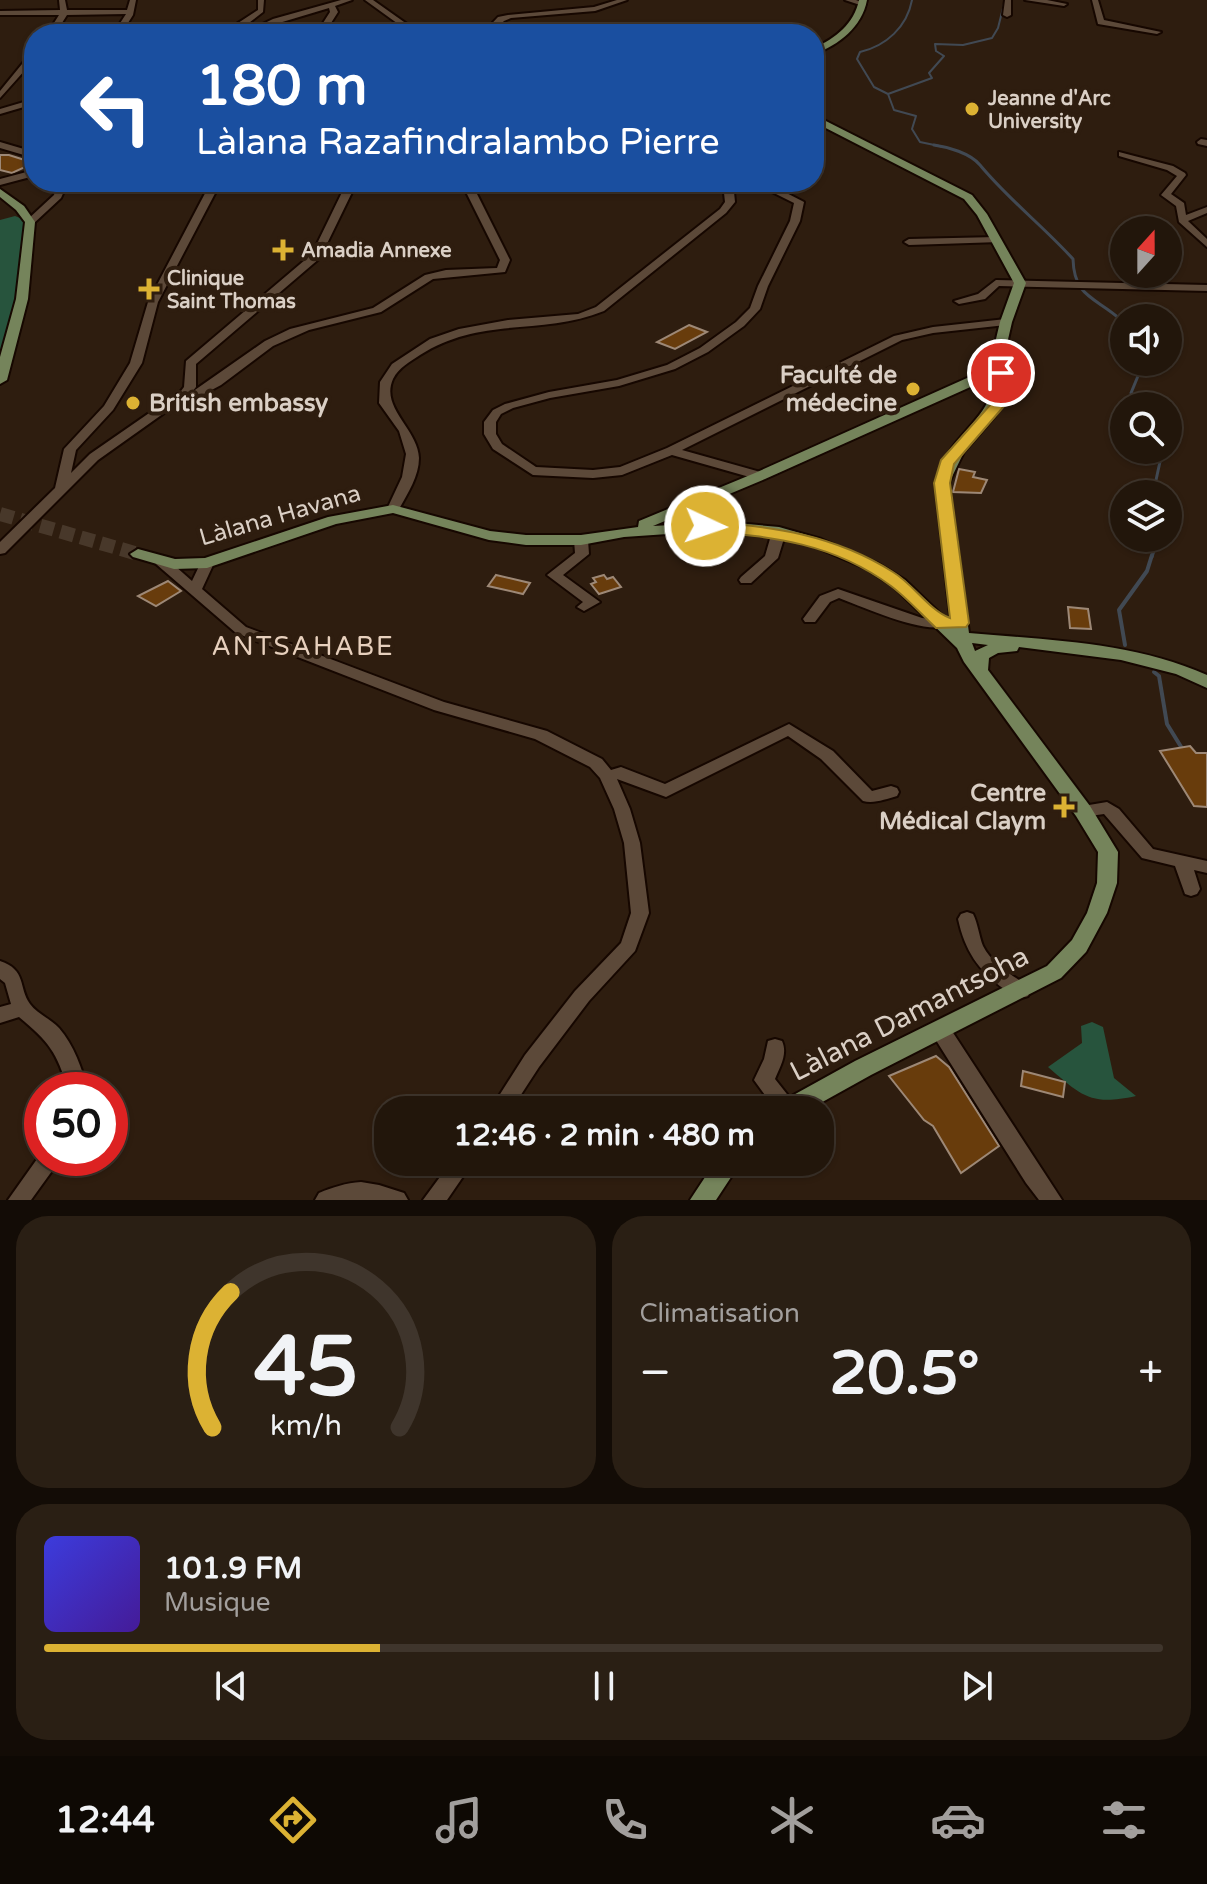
<!DOCTYPE html>
<html lang="fr">
<meta charset="utf-8">
<style>
:root{--surface:#22160b;--page:#2a1f14;--text:#f1f3f6;--muted:#a29f9d;--line:#3f352c;--accent:#dcb233}
body{margin:0;font-family:"Varela Round",sans-serif;background:var(--page);color:var(--text);height:100vh;display:flex;flex-direction:column;font-size:30px;white-space:nowrap}
*{box-sizing:border-box;margin:0}
p{font-size:26px;color:var(--muted)}
.icon{flex:none;width:44px;height:44px;fill:none;stroke:currentColor;stroke-width:2;stroke-linecap:round;stroke-linejoin:round}
.map{position:relative;height:1200px;overflow:hidden}
.sheet{display:flex;flex-direction:column;gap:16px;padding:16px;background:#130c06;flex:1}
.sheet>*{flex:none}
.top-card{position:absolute;left:24px;top:24px;width:800px;height:168px;border-radius:32px;box-shadow:0 2px 6px #0004,0 0 0 2px var(--line);background:#1a4fa0;color:#fff;overflow:hidden}
.needle{width:52px;rotate:21deg}
.tools{position:absolute;left:1110px;top:216px;display:grid;gap:16px}
.tools a{display:grid;place-items:center;width:72px;height:72px;border-radius:50%;background:var(--surface);box-shadow:0 2px 6px #0004,0 0 0 2px var(--line);font-size:40px}
.speed{position:absolute;left:24px;top:1072px;display:flex;gap:16px;font-size:40px;font-weight:700;text-align:center}
.speed>*{display:grid;place-content:center;width:104px;height:104px;border-radius:50%;background:var(--surface);box-shadow:0 2px 6px #0004,0 0 0 2px var(--line);line-height:1}
.speed .limit{border:12px solid #d22;background:#fff;color:#111}
.pin{position:absolute;display:grid;place-items:center;width:68px;height:68px;color:#fff;margin:-34px;border:4px solid #fff;border-radius:50%;box-shadow:0 2px 8px #0007}
.me{position:absolute;width:88px;margin:-44px;rotate:93deg;stroke-linejoin:round;filter:drop-shadow(0 0 6px #0008)}
.turn{display:flex;align-items:center;gap:28px;height:168px;padding:0 40px;font-size:36px}
.turn .icon{width:104px;height:104px;stroke-width:2.5}
.turn b{display:block;font-size:56px;line-height:68px}
.big{font-size:60px;font-weight:800;line-height:1.1}
.sheet .card{flex:1;display:flex;flex-direction:column;justify-content:center;gap:12px;min-width:0;padding:0 28px;border-radius:32px;background:var(--page)}
.sheet .dial{align-items:center;gap:0}
.dial svg{height:208px;overflow:visible;fill:none;stroke:var(--line);stroke-width:7;stroke-linecap:round;text-anchor:middle}
.dial text{fill:var(--text);stroke:none}
.song{display:flex;align-items:center;gap:24px}
.cover{width:96px;height:96px;border-radius:12px;background:linear-gradient(135deg,hsl(240 70% 55%),hsl(260 70% 35%))}
.played{height:8px;border-radius:4px;background:linear-gradient(90deg,var(--accent) 30%,var(--line) 30%)}
.keys{display:flex;justify-content:space-around;direction:ltr}
.heat{display:flex;justify-content:space-between;align-items:center;font-size:44px;direction:ltr}
.sheet .tiles{flex:1;display:grid;gap:16px;grid-template-columns:1fr 1fr}
.card:last-child{grid-column:span 2}
.trip{position:absolute;left:374px;top:1096px;width:460px;height:80px;border-radius:32px;background:var(--surface);box-shadow:0 2px 6px #0004,0 0 0 2px var(--line);font-weight:800;line-height:80px;text-align:center}
.dock{display:flex;height:128px;justify-content:space-around;align-items:center;background:#0e0904;color:var(--muted)}
.dock .icon{width:56px;height:56px}
.dock .selected{color:var(--accent)}
.dock b{font-size:36px;color:var(--text)}
.map>svg:first-child{display:block}
.green{fill:#27543d}
.lines{fill:none;stroke-linecap:round;stroke-linejoin:round}
.stream-far2{stroke:#414953;stroke-width:2}
.stream-far1{stroke:#414953;stroke-width:3}
.stream{stroke:#414953;stroke-width:4}
.building{fill:#683c0c;stroke:#9d8876;stroke-width:2}
.major-tunnel{stroke:#48382a;stroke-width:14;stroke-dasharray:14 7;stroke-linecap:butt}
.minor-casing{stroke:#160700;stroke-width:4}
.major-casing{stroke:#160700;stroke-width:4}
.minor{fill:#5c4939;fill-rule:evenodd}
.major{fill:#75845b;fill-rule:evenodd}
.route{fill:#dcb233;stroke:#8f7421;stroke-width:2}
.poi-dot{fill:#dcb233;stroke:#2e1d0f;stroke-width:3}
.labels{text-anchor:middle;stroke-width:8;stroke-linejoin:round;paint-order:stroke}
.far-poi-label{font-size:20px;font-weight:bold;fill:#dacfc5;stroke:#2e1d0f;text-anchor:start}
.poi-label{font-size:24px;font-weight:bold;fill:#dacfc5;stroke:#2e1d0f;text-anchor:end}
.street-label{font-size:24px;fill:#dacfc5;stroke:#2e1d0f}
.neighbourhood-label{font-size:26px;letter-spacing:2px;fill:#e7d0bd;stroke:#2e1d0f}
.near-street-label{font-size:28px;fill:#dacfc5;stroke:#2e1d0f}
</style>
<div class="map">
<svg width="1207" height="1200" viewBox="0 0 1207 1200">
<rect width="100%" height="100%" fill="#2e1d0f"/>
<path class="green" d="M 15,216 L 30,222 L 23,292 L 0,377 L 0,220 Z
M 1092,1022 L 1103,1027 L 1114,1078 L 1136,1096 C 1090,1106 1082,1096 1048,1067 L 1082,1043 L 1081,1026 Z"/>
<g class="lines">
<path class="stream-far2" d="M 912,0 C 907,27 886,46 860,52 L 857,59 L 874,87 L 888,94 L 894,110 L 916,116 L 912,129 L 920,142 L 944,147
M 888,94 L 932,78 L 929,73 L 944,56 L 936,51 L 935,44 L 963,45 L 992,38 L 998,28 L 1005,0"/>
<path class="stream-far1" d="M 934,145 C 948,147 970,153 980,165 C 1008,199 1043,226 1073,259 C 1074,297 1095,297 1120,319 L 1124,336
M 1136,362 L 1138,376 L 1131,393 L 1147,406
M 1153,494 L 1161,457 L 1157,450
M 1152,557 L 1158,538"/>
<path class="stream" d="M 1125,645 L 1119,610 L 1147,571 L 1152,555
M 1154,672 L 1159,676 L 1167,724 L 1183,750"/>
</g>
<path class="building" d="M 0,155 L 9,155 L 34,163 L 12,173 L 0,170 Z
M 689,325 L 707,332 L 675,349 L 657,342 Z
M 959,469 L 975,472 L 973,477 L 987,480 L 981,493 L 953,492 Z
M 496,575 L 530,583 L 523,594 L 488,586 Z
M 604,575 L 607,579 L 613,577 L 621,587 L 599,594 L 591,584 L 596,582 L 593,578 Z
M 168,581 L 181,591 L 156,606 L 138,596 Z
M 1068,607 L 1088,609 L 1091,629 L 1070,628 Z
M 1190,746 L 1196,753 L 1207,753 L 1207,807 L 1194,806 L 1160,751 Z
M 936,1056 L 949,1067 L 999,1146 L 961,1173 L 933,1126 L 924,1120 L 889,1076 Z
M 1023,1071 L 1065,1082 L 1063,1097 L 1021,1086 Z"/>
<g class="lines">
<path class="major-tunnel" d="M 0,514 L 138,554"/>
<g class="minor-casing">
<path id="minor" d="M 59,0 L 65,0 L 67,10 L 127,10 L 130,0 L 136,0 L 133,15 L 121,34 L 113,34 L 126,14 L 67,15 L 55,34 L 47,34 L 59,15 L 0,15 L 0,11 L 60,10 Z
M 258,0 L 264,0 L 263,12 L 241,29 L 237,34 L 229,34 L 235,25 L 258,10 Z
M 341,0 L 352,0 L 335,6 L 338,12 L 331,23 L 336,34 L 328,34 L 323,23 L 330,12 L 329,8 L 279,23 L 252,34 L 242,34 L 273,19 Z
M 365,0 L 373,0 L 421,34 L 412,34 Z
M 617,0 L 627,0 L 595,11 L 511,18 L 504,21 L 490,34 L 482,34 L 498,17 L 508,15 L 594,7 Z
M 845,0 L 856,0 L 866,4 L 863,6 Z
M 1005,0 L 1011,0 L 1011,15 L 1007,17 L 1003,15 Z
M 1025,0 L 1047,0 L 1067,4 L 1064,6 Z
M 1092,0 L 1098,0 L 1104,20 L 1161,32 L 1157,34 L 1098,24 Z
M 590,31 L 605,34 L 587,34 Z
M 31,53 L 34,53 L 34,60 L 0,98 L 0,91 Z
M 34,99 L 34,104 L 0,114 L 0,109 Z
M 1201,139 L 1207,140 L 1207,146 L 1198,144 L 1197,142 Z
M 0,142 L 34,152 L 34,158 L 0,148 Z
M 1119,152 L 1173,166 L 1185,173 L 1186,175 L 1171,194 L 1184,203 L 1186,215 L 1207,207 L 1207,213 L 1188,221 L 1207,239 L 1207,247 L 1179,222 L 1176,206 L 1161,195 L 1177,176 L 1167,170 L 1119,156 Z
M 34,170 L 34,176 L 0,185 L 0,179 Z
M 58,182 L 68,182 L 61,198 L 33,224 L 27,224 L 27,220 L 54,195 Z
M 211,182 L 221,182 L 158,302 L 142,363 L 113,410 L 76,450 L 71,473 L 90,454 L 181,391 L 184,387 L 186,361 L 312,254 L 347,182 L 357,182 L 320,258 L 196,364 L 196,387 L 192,392 L 265,341 L 290,329 L 373,308 L 425,275 L 446,270 L 497,268 L 500,260 L 461,182 L 471,182 L 510,260 L 505,272 L 433,279 L 381,312 L 309,330 L 273,346 L 221,385 L 193,400 L 174,406 L 98,460 L 5,553 L 0,554 L 0,542 L 55,488 L 64,449 L 104,406 L 130,363 L 148,302 Z
M 714,182 L 724,182 L 734,192 L 735,202 L 726,213 L 604,311 C 543,336 480,316 420,355 C 410,362 399,367 393,379 C 380,408 418,429 419,458 C 419,476 408,493 399,509 L 398,512 L 388,512 L 387,509 L 402,477 L 406,454 L 399,431 L 379,403 L 380,382 L 392,364 L 430,339 L 459,329 L 508,320 L 578,314 L 596,307 L 720,209 L 725,202 L 724,193 Z
M 738,182 L 769,184 L 804,202 L 800,221 L 768,286 L 760,309 L 744,326 L 708,352 L 675,369 L 619,386 L 550,398 L 513,408 L 501,414 L 496,422 L 496,434 L 502,444 L 536,467 L 593,470 L 620,467 L 667,448 L 894,336 L 933,327 L 1006,319 L 1011,322 L 1006,325 L 933,333 L 902,340 L 682,450 L 764,473 L 766,476 L 760,480 L 672,455 L 622,475 L 593,478 L 533,475 L 493,449 L 484,434 L 484,422 L 493,410 L 505,404 L 549,392 L 617,380 L 667,365 L 700,348 L 736,322 L 750,308 L 758,286 L 790,221 L 794,203 L 764,188 Z
M 997,237 L 1000,238 L 1000,242 L 909,245 L 904,242 L 909,239 Z
M 996,280 L 1207,285 L 1207,291 L 999,286 L 985,299 L 959,304 L 954,301 L 978,294 Z
M 779,528 L 786,532 L 778,558 L 751,583 L 741,583 L 739,580 L 741,577 L 765,556 L 772,532 Z
M 581,536 L 588,540 L 589,554 L 563,575 L 600,602 L 584,611 L 577,607 L 583,602 L 547,575 L 575,553 L 574,540 Z
M 161,557 L 166,558 L 192,581 L 202,560 L 212,560 L 214,563 L 202,589 L 246,627 L 444,702 L 547,731 L 602,759 L 611,770 L 621,767 L 665,784 L 789,724 L 833,751 L 872,791 L 891,786 L 897,788 L 899,792 L 897,796 C 886,799 874,804 863,801 L 821,759 L 788,736 L 666,797 L 617,779 L 630,809 L 640,843 L 649,913 L 635,951 L 589,1001 L 539,1067 L 511,1110 L 490,1110 L 525,1055 L 575,991 L 621,943 L 631,913 L 624,843 L 614,809 L 600,778 L 590,767 L 535,739 L 434,710 L 236,633 L 156,564 L 154,561 Z
M 838,589 L 922,618 L 947,621 L 949,624 C 931,638 861,606 839,598 L 830,602 L 815,622 L 805,622 L 803,619 L 820,596 Z
M 1107,802 L 1119,809 L 1153,849 L 1207,861 L 1207,873 L 1194,870 L 1200,889 L 1197,894 L 1191,896 L 1185,894 L 1175,866 L 1142,858 L 1104,814 L 1083,817 L 1077,815 L 1075,811 L 1077,807 Z
M 967,912 L 973,914 C 978,924 979,936 983,946 C 992,964 1012,975 1028,986 L 1030,991 L 1028,996 C 1017,1000 1012,995 1004,989 C 978,970 965,951 958,919 L 961,914 Z
M 0,961 C 27,970 18,987 30,1004 C 37,1014 51,1019 59,1028 C 74,1045 82,1069 88,1090 L 68,1090 C 57,1052 49,1042 19,1017 L 0,1023 L 0,1007 L 11,1004 L 5,983 L 0,979 Z
M 941,1023 L 948,1025 L 1062,1200 L 1039,1200 L 1026,1183 L 934,1037 L 931,1031 L 934,1025 Z
M 775,1039 L 782,1041 C 788,1054 780,1067 775,1079 L 794,1103 L 797,1110 L 776,1110 L 754,1080 L 764,1059 L 768,1041 Z
M 42,1152 L 42,1158 L 60,1158 L 57,1164 L 31,1200 L 8,1200 Z
M 451,1162 L 473,1162 L 447,1200 L 423,1200 Z
M 361,1182 L 379,1185 L 404,1193 L 408,1200 L 315,1200 L 319,1193 C 333,1187 346,1183 361,1182 Z"/>
</g>
<g class="major-casing">
<path id="major" d="M 859,0 L 867,0 C 862,27 839,45 814,54 L 814,48 C 836,38 854,24 859,0 Z
M 814,115 L 972,195 L 987,214 L 1026,283 L 1012,322 L 1004,357 L 1007,380 L 1004,398 L 995,416 L 964,452 L 949,483 L 969,633 C 1048,640 1133,642 1207,675 L 1207,688 L 1176,674 L 1121,660 L 1019,647 L 1017,651 L 998,653 L 989,658 L 988,670 L 1090,806 L 1118,852 L 1117,883 L 1107,913 L 1086,952 L 1061,978 L 871,1075 L 808,1110 L 776,1110 L 779,1103 L 855,1061 L 1047,966 L 1072,940 L 1087,913 L 1097,883 L 1098,852 L 1076,816 L 964,662 L 957,648 L 893,586 L 867,569 L 811,545 L 778,536 L 726,530 L 624,537 L 581,545 L 526,545 L 489,540 L 393,513 L 336,524 L 207,568 L 174,569 L 133,557 L 130,554 L 138,549 L 175,559 L 205,558 L 328,517 L 393,505 L 490,531 L 526,535 L 581,535 L 638,527 L 639,521 L 755,473 L 976,374 L 992,356 L 1000,322 L 1014,283 L 977,215 L 964,199 L 814,122 ZM 993,371 C 996,407 971,422 952,448 C 944,459 939,470 935,483 L 951,624 L 905,580 L 877,563 L 821,539 L 779,527 L 726,522 L 653,526 L 765,479 L 986,380 ZM 972,643 L 988,645 L 975,651 Z
M 0,189 L 24,206 L 35,222 L 28,299 L 7,380 L 0,384 L 0,357 L 16,299 L 25,222 L 16,210 L 0,197 Z
M 715,1162 L 741,1162 L 716,1200 L 690,1200 Z"/>
</g>
<use href="#minor" class="minor"/>
<use href="#major" class="major"/>
</g>
<path class="route" d="M 1001,368 L 1008,373 L 1005,405 L 954,464 L 950,483 L 969,623 L 966,627 L 936,628 C 921,614 907,598 891,586 C 833,543 774,537 705,531 L 696,526 L 705,521 C 773,527 833,534 893,572 C 913,584 929,610 950,618 L 934,483 L 941,460 L 990,405 L 994,373 Z"/>
<g class="poi-dot">
<circle cx="972" cy="109" r="8"/>
<path d="M279 238h8v8h8v8h-8v8h-8v-8h-8v-8h8z"/>
<path d="M145 277h8v8h8v8h-8v8h-8v-8h-8v-8h8z"/>
<circle cx="913" cy="389" r="8"/>
<circle cx="133" cy="403" r="8"/>
<path d="M1060 795h8v8h8v8h-8v8h-8v-8h-8v-8h8z"/>
</g>
<g class="labels">
<g class="far-poi-label">
<text x="988" y="105">Jeanne d'Arc<tspan x="988" dy="23">University</tspan></text>
<text x="301" y="257">Amadia Annexe</text>
<text x="167" y="285">Clinique<tspan x="167" dy="23">Saint Thomas</tspan></text>
</g>
<g class="poi-label">
<text x="897" y="383">Faculté de<tspan x="897" dy="28">médecine</tspan></text>
<text x="149" y="411" text-anchor="start">British embassy</text>
<text x="1046" y="801">Centre<tspan x="1046" dy="28">Médical Claym</tspan></text>
</g>
<g class="street-label">
<text transform="translate(280 515) rotate(-16)" y="8">Làlana Havana</text>
</g>
<g class="neighbourhood-label">
<text x="303" y="655">ANTSAHABE</text>
</g>
<g class="near-street-label">
<text transform="translate(909 1013) rotate(-27)" y="10">Làlana Damantsoha</text>
</g>
</g>
</svg>
<div class="tools">
<a><svg class="needle" viewBox="-14 -14 28 28"><path d="M0-13l5 13h-10z" fill="#e53935"/><path d="M0 13l5-13h-10z" fill="#a29f9d"/></svg></a>
<a><svg class="icon" aria-label="sound" viewBox="0 0 24 24"><path d="M4 9h4l5-4v14l-5-4H4zM17 9q2 3 0 6"/></svg></a>
<a><svg class="icon" aria-label="search" viewBox="0 0 24 24"><circle cx="10" cy="10" r="6"/><path d="M15 15l6 6"/></svg></a>
<a><svg class="icon" aria-label="layers" viewBox="0 0 24 24"><path d="M12 4l9 5-9 5-9-5zM3 14l9 5 9-5"/></svg></a>
</div>
<div class="speed"><div class="limit">50</div></div>
<div class="pin" style="left:1001px;top:373px;background:#d93025"><svg class="icon" aria-label="arrive" viewBox="0 0 24 24"><path d="M6 21V4h12l-3 4 3 4H6"/></svg></div>
<svg class="me" style="left:705px;top:526px" viewBox="-20 -20 40 40"><circle r="17" fill="#dcb233" stroke="#fff" stroke-width="3"/><path d="M0-11L8 9 0 5-8 9z" fill="#fff"/></svg>
<div class="trip">12:46 · 2 min · 480 m</div>
<div class="top-card">
<div class="turn"><svg class="icon" aria-label="left" viewBox="0 0 24 24"><path d="M17 20v-9H6M10 6l-5 5 5 5"/></svg><div><b>180 m</b>Làlana Razafindralambo Pierre</div></div>
</div>
</div>
<section class="sheet">
<div class="tiles">
<div class="card dial"><svg viewBox="0 0 100 80">
<path d="M14 69A42 42 0 1 1 86 69"/>
<path d="M14 69A42 42 0 0 1 21 17" stroke="#dcb233"/>
<text x="50" y="56" font-size="32" font-weight="700">45</text>
<text x="50" y="72" font-size="11">km/h</text>
</svg></div>
<div class="card"><p>Climatisation</p>
<div class="heat"><a>−</a><b class="big">20.5°</b><a>+</a></div>
</div>
<div class="card">
<div class="song"><i class="cover"></i><div><b>101.9 FM</b><p>Musique</p></div></div>
<div class="played"></div>
<div class="keys"><svg class="icon" aria-label="previous" viewBox="0 0 24 24"><path d="M18 5L8 12l10 7zM5 5v14"/></svg><svg class="icon" aria-label="pause" viewBox="0 0 24 24"><path d="M8 5v14M16 5v14"/></svg><svg class="icon" aria-label="next" viewBox="0 0 24 24"><path d="M6 5l10 7-10 7zM19 5v14"/></svg></div>
</div>
</div>
</section>
<nav class="dock">
<b>12:44</b>
<svg class="icon selected" aria-label="directions" viewBox="0 0 24 24"><path d="M12 3l9 9-9 9-9-9zM9 14v-3h6M13 9l2 2-2 2"/></svg>
<svg class="icon" aria-label="music" viewBox="0 0 24 24"><path d="M9 18V5l10-2v13"/><circle cx="6" cy="18" r="3"/><circle cx="16" cy="16" r="3"/></svg>
<svg class="icon" aria-label="phone" viewBox="0 0 24 24"><path d="M5 4h4l2 5-3 2q2 4 5 5l2-3 5 2v4C11 20 4 13 5 4z"/></svg>
<svg class="icon" aria-label="climate" viewBox="0 0 24 24"><path d="M12 3v18M4 7l16 10M4 17L20 7"/></svg>
<svg class="icon" aria-label="car" viewBox="0 0 24 24"><path d="M5 17H2v-5l4-1 3-4h7l3 4 3 1v5h-3M9 17h6M6 11h13"/><circle cx="7" cy="17" r="2"/><circle cx="17" cy="17" r="2"/></svg>
<svg class="icon" aria-label="filters" viewBox="0 0 24 24"><path d="M4 7h16M4 17h16"/><circle cx="9" cy="7" r="2"/><circle cx="15" cy="17" r="2"/></svg>
</nav>
